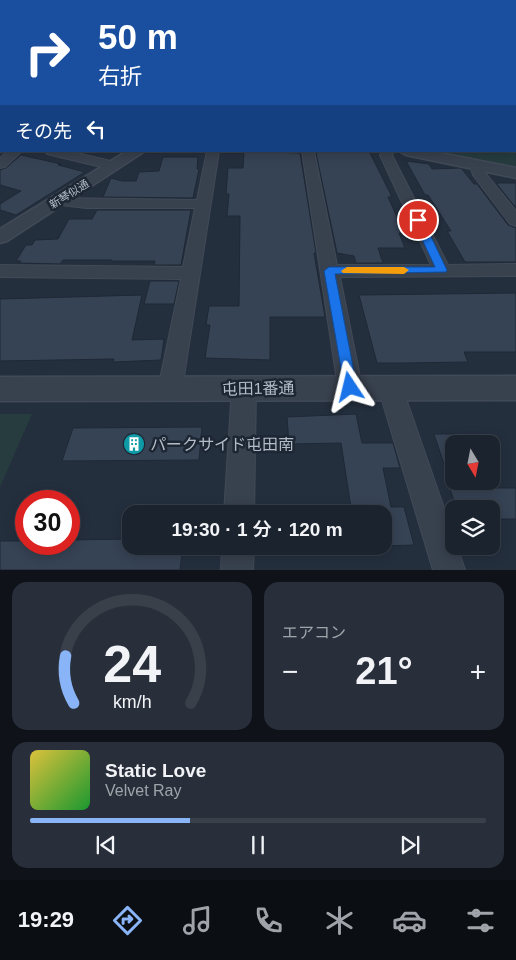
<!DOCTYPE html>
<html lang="ja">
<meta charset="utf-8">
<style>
:root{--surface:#1b232e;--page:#282f3a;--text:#f1f3f6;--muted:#a0a4aa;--line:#39404a;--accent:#8ab4f8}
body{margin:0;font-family:Arial,"Noto Sans JP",sans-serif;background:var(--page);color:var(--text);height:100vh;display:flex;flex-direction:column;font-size:19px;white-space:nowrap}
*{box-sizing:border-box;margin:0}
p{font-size:16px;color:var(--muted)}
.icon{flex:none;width:28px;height:28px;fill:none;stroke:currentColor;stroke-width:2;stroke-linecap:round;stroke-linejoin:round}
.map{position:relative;height:570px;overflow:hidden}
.side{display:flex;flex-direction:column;gap:12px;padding:12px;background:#0f1319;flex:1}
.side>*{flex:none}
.banner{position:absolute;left:0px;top:0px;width:516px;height:152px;box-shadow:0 2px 12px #0003,0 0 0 1px var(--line);background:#1a4fa0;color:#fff;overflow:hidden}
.needle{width:32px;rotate:170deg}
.tools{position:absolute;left:445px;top:435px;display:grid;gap:10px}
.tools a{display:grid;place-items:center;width:55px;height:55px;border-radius:10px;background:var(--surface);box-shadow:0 2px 12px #0003,0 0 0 1px var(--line);font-size:25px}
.speed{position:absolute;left:15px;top:490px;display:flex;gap:10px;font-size:25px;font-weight:700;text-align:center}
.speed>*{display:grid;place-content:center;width:65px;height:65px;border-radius:50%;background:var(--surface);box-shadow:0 2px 12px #0003,0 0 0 1px var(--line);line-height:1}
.speed .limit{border:8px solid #d22;background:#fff;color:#111}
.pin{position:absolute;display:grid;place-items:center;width:42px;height:42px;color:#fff;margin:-21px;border:2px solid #fff;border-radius:50%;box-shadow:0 1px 5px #0007}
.me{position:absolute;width:55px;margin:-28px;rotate:350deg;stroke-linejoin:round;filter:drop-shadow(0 0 4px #0008)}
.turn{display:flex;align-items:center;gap:18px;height:105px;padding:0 15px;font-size:22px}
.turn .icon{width:65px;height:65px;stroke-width:2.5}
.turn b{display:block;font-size:35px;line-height:42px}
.then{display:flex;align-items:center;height:48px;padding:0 15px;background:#0003;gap:10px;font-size:19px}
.big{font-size:38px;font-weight:600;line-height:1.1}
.side .widget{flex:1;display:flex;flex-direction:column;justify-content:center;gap:8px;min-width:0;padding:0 18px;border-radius:15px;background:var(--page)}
.side .dial{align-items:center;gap:0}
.dial svg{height:130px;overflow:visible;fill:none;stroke:var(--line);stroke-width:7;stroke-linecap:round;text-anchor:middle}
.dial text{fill:var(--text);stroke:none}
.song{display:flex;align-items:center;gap:15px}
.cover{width:60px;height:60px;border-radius:8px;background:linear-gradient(135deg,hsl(50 70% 55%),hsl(130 70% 35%))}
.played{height:5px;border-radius:2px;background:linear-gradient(90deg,var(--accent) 35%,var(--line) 35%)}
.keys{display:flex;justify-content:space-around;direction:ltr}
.heat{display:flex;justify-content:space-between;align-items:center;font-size:28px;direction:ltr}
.side .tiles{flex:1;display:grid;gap:12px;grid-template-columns:1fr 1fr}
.widget:last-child{grid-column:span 2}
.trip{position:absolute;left:122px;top:505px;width:270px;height:50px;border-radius:15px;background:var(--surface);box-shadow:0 2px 12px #0003,0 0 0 1px var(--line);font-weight:600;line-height:50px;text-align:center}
.dock{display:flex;height:80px;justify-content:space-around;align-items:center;background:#0b0e12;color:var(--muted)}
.dock .icon{width:35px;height:35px}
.dock .on{color:var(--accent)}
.dock b{font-size:22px;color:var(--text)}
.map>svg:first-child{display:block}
.green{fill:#263c3f}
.building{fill:#364354;stroke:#1f2835}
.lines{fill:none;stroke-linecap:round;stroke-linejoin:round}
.minor-casing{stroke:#414a57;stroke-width:2}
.tertiary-casing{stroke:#414a57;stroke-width:3}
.minor{fill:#38414e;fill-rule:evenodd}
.tertiary{fill:#38414e;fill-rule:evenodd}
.route{fill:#1a73e8;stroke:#114b97}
.slow{fill:#f59e0b}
.labels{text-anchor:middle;stroke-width:5;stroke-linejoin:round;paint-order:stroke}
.far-street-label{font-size:11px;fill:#b4bcc9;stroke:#1d2633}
.near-street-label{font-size:16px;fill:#b4bcc9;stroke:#1d2633}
.near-poi-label{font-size:16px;fill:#b4bcc9;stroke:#1d2633;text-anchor:start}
</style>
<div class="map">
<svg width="516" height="570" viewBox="0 0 516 570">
<rect width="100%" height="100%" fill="#242f3e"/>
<path class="green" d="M 515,132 L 516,170 L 417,151 L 515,151 Z
M 0,414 L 32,414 L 0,487 Z"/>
<path class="building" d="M 244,151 L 300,153 L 316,253 L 314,253 L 325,317 L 270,317 L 270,360 L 205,358 L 210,325 L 206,325 L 209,306 L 239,306 L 240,216 L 227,216 L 229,194 L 226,194 L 228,168 L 243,168 Z
M 326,151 L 369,151 L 392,197 L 388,197 L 404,233 L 399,233 L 405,248 L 378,248 L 383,263 L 356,263 L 354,256 L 337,253 L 316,153 Z
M 21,155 L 61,164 L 58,165 L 85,172 L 16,215 L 0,210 L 0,204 L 21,191 L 0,185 L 0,170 L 6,168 Z
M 163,157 L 198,157 L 197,169 L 199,169 L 193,198 L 103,197 L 111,178 L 122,181 L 136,181 L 139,172 L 159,171 Z
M 406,161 L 429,164 L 432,169 L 461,168 L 474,184 L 477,184 L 508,225 L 516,228 L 516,262 L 465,262 L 447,231 L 451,231 L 428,195 L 425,195 Z
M 496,183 L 516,183 L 516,208 Z
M 97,210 L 191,210 L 181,265 L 154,265 L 155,261 L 111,261 L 112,260 L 63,260 L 60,264 L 19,263 L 21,261 L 16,261 L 26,245 L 32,245 L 35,240 L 58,239 L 69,219 L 92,219 Z
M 150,281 L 179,281 L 174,304 L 144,304 Z
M 516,293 L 516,352 L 464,352 L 468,362 L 402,363 L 377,363 L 359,295 Z
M 142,295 L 132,340 L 164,339 L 161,360 L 113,362 L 114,359 L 0,361 L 0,299 Z
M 356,414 L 362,443 L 393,443 L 400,468 L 383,468 L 391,507 L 404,507 L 414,545 L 384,546 L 384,514 L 352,514 L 341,443 L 289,444 L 287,417 Z
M 202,427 L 199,460 L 62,461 L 73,428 Z
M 434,434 L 454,434 L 454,485 L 451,485 Z
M 462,488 L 516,488 L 516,519 L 491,519 L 491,509 L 457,509 L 450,489 Z
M 131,539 L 131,546 L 183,546 L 180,570 L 0,570 L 0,541 L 26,541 L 26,544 L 69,544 L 69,540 Z"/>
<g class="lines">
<g class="minor-casing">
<path id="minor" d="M 515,79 L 516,79 L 516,85 L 515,85 Z
M 515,125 L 516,125 L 516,131 L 515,131 Z
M 0,135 L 1,136 L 1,143 L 0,143 Z
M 8,151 L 22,151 L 5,167 L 0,168 L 0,158 Z
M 45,151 L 68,151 L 119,163 L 120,166 L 114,170 L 47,154 Z
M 207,151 L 219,151 L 182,389 L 178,396 L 170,399 L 162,396 L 158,389 L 181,279 L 0,277 L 0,265 L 183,267 L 195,208 L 86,208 L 53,204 L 51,201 L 53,198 L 197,200 Z
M 302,151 L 314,151 L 337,265 L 431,265 L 380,155 L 382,151 L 394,151 L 392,155 L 448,265 L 516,264 L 516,276 L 340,277 L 362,387 L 358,394 L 350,397 L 342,394 L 338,387 Z
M 476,161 L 481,162 L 486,174 L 516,211 L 516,226 L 510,224 L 473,175 L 470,165 Z
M 244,377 L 252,380 L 256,387 L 254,514 L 224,514 L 232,387 L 236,380 Z
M 390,377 L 398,380 L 402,387 L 454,537 L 454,546 L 457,546 L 465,570 L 433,570 L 378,387 L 382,380 Z
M 222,546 L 254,546 L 253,570 L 221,570 Z"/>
</g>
<g class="tertiary-casing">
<path id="tertiary" d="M 0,72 L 1,72 L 1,78 L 0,78 Z
M 127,151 L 145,151 L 7,241 L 0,243 L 0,229 Z
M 399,151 L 430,151 L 516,168 L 516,178 L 406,155 Z
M 516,376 L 516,400 L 0,401 L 0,377 Z"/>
</g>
<use href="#minor" class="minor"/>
<use href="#tertiary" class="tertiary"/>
</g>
<linearGradient id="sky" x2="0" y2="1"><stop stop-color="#141a22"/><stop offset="0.43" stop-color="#3f4d63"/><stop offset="1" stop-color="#3f4d63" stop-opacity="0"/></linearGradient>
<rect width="516" height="141" fill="url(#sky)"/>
<path class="route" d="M 415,218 L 418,218 L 423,220 L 447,270 L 446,272 L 335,274 L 357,387 L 355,391 L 350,393 L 345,391 L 324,271 L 329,267 L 435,267 L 413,220 Z"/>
<path class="slow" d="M 347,267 L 404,267 L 409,270 L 404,274 L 343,273 L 341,271 Z"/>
<defs>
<g id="building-disc" transform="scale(1.125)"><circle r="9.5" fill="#0f9aa8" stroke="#1d2633"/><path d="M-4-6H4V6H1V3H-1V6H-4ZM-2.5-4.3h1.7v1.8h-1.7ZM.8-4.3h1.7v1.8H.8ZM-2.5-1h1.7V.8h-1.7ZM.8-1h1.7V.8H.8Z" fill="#fff"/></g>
</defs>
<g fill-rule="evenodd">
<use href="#building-disc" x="134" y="444"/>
</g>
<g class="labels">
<g class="far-street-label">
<text transform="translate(69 194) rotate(-32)" y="4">新琴似通</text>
</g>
<g class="near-street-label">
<text transform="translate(258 388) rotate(-1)" y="6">屯田1番通</text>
</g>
<g class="near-poi-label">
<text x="150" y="450">パークサイド屯田南</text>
</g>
</g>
</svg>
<div class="tools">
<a><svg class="needle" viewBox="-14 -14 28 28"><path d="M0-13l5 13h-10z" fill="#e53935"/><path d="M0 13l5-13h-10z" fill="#a0a4aa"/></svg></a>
<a><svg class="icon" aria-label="layers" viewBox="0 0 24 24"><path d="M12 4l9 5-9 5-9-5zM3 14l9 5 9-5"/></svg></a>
</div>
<div class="speed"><div class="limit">30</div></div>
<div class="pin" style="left:418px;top:220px;background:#d93025"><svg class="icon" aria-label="arrive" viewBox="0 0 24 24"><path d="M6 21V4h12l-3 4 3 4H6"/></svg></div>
<svg class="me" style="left:350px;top:387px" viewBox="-20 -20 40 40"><path d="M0-17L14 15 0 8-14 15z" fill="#1a73e8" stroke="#fff" stroke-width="4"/></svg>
<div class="trip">19:30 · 1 分 · 120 m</div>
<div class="banner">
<div class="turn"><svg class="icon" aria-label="right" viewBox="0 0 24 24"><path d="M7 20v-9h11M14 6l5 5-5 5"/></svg><div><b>50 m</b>右折</div></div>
<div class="then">その先<svg class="icon" aria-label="left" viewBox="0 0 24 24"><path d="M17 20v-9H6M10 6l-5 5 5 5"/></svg></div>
</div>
</div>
<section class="side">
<div class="tiles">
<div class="widget dial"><svg viewBox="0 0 100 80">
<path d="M14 69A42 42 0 1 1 86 69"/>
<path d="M14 69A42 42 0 0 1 9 40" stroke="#8ab4f8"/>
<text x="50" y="56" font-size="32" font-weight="700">24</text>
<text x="50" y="72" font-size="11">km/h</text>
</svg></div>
<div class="widget"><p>エアコン</p>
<div class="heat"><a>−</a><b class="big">21°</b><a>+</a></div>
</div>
<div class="widget">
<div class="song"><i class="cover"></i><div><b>Static Love</b><p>Velvet Ray</p></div></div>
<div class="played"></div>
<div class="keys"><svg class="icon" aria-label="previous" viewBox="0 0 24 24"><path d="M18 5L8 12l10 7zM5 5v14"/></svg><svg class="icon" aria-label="pause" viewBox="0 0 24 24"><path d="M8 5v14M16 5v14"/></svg><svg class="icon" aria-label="next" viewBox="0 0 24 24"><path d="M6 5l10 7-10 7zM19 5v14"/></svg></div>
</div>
</div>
</section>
<nav class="dock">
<b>19:29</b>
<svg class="icon on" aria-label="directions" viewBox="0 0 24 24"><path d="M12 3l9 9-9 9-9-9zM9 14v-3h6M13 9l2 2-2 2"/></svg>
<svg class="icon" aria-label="music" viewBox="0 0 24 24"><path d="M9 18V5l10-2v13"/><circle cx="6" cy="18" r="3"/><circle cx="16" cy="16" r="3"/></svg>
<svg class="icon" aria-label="phone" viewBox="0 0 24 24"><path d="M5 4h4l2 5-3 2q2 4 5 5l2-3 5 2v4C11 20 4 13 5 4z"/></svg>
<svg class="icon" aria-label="climate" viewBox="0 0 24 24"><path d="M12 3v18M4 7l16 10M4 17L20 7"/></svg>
<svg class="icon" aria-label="car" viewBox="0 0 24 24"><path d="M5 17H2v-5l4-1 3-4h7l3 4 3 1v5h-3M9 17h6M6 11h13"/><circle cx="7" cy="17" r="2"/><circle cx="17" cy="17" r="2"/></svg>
<svg class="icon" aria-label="filters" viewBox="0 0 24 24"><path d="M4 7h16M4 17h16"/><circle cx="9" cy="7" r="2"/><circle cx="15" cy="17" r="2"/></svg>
</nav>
